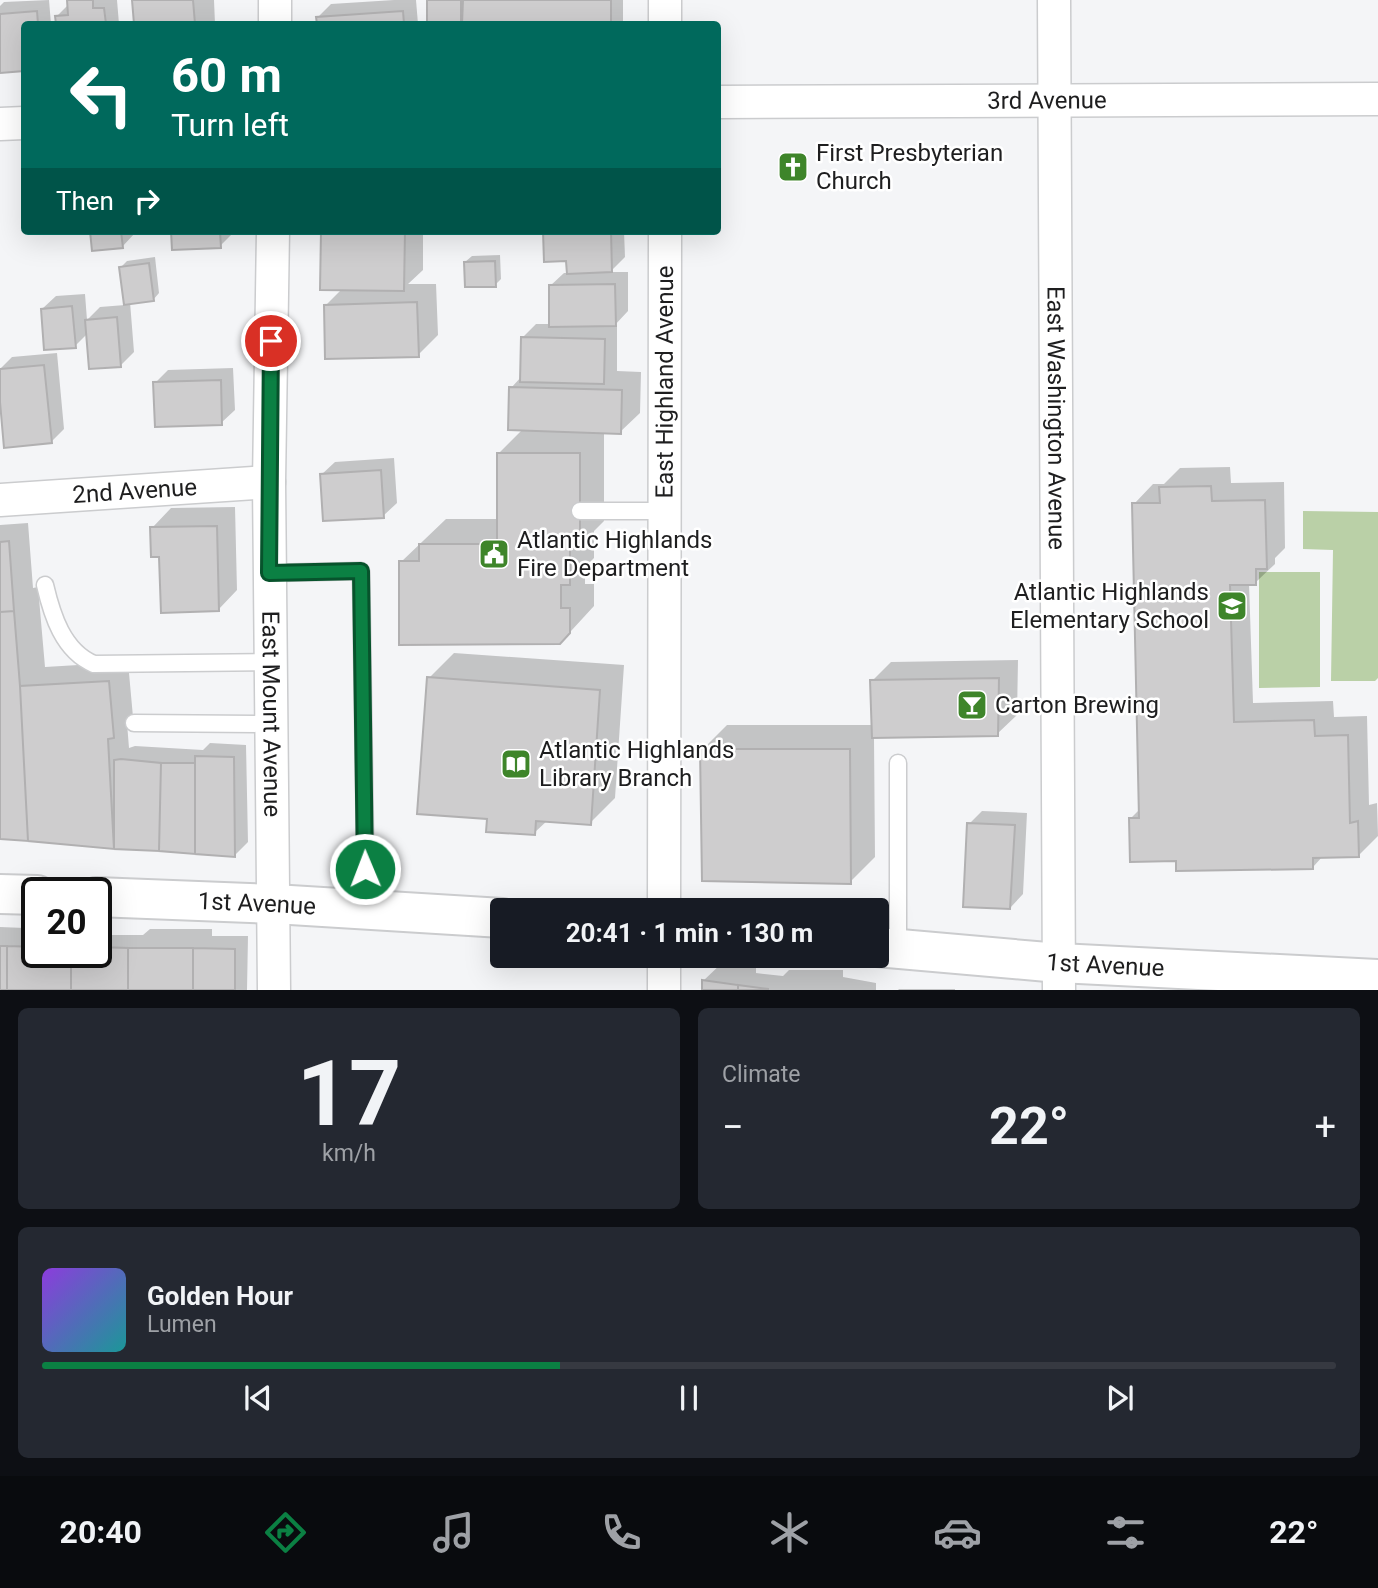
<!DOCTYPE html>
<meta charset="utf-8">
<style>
:root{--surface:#171b24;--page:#242831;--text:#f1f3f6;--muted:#9ea1a6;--line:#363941;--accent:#0b8043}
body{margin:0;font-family:Roboto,sans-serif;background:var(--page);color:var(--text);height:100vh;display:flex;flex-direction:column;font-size:26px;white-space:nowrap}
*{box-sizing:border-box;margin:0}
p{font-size:23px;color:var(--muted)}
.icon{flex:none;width:38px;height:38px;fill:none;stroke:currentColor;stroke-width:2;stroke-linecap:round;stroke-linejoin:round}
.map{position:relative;height:990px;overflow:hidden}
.panel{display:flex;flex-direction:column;gap:18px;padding:18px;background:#0d0f14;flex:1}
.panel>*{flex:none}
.top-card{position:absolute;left:21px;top:21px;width:700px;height:214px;border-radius:7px;box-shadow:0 7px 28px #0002;background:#00695c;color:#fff;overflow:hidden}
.speed{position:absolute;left:21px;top:877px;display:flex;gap:14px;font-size:35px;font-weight:700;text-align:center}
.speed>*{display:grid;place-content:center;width:91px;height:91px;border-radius:50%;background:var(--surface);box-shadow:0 7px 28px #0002;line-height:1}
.speed .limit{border:4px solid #111;border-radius:10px;background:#fff;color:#111}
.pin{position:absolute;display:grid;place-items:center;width:60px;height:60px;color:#fff;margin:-30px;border:4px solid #fff;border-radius:50%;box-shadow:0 2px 7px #0007}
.me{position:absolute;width:77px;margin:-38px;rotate:359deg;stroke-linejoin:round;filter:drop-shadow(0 0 5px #0008)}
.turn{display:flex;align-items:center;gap:24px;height:147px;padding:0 35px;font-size:32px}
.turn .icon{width:91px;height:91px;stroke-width:2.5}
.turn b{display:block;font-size:49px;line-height:60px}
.then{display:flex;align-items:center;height:66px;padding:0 35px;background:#0003;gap:14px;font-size:26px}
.big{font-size:52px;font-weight:700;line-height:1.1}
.panel .widget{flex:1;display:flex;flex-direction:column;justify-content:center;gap:10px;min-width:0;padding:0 24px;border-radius:10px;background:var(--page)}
.panel .dial{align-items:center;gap:0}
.dial b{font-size:91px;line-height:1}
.song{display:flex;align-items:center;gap:21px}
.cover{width:84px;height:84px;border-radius:10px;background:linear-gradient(135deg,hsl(270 70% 55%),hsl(180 70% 35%))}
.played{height:7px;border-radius:4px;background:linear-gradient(90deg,var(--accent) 40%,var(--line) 40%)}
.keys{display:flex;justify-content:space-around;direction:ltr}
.heat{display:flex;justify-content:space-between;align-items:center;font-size:38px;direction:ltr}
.panel .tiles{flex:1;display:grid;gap:18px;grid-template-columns:1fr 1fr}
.widget:last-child{grid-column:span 2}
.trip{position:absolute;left:490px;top:898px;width:399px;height:70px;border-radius:7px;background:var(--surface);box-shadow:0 7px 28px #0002;font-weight:700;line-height:70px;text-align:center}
.tabs{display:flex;height:112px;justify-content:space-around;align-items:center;background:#090b0e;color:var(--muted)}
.tabs .icon{width:49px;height:49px}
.tabs .active{color:var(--accent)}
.tabs b{font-size:32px;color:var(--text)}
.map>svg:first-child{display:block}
.green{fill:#bad0a7}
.shadow{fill:#0003}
.building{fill:#cecdce;stroke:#b1b0b1;stroke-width:2}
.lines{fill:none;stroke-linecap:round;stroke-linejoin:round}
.service-casing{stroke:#cbccce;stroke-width:19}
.minor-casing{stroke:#cbccce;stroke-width:35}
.tertiary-casing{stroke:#cbccce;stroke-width:42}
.service{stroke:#fff;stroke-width:16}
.minor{stroke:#fff;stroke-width:32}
.tertiary{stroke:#fff;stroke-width:38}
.route-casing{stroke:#07532c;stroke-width:18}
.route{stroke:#0b8043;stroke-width:12}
.labels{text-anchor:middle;stroke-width:5;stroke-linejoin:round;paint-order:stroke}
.street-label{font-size:24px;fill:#1e1e1f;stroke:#fff}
.poi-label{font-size:24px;fill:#1e1e1f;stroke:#fff;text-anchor:start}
</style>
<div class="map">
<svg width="1378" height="990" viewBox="0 0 1378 990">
<rect width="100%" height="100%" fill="#f4f5f7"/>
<path class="green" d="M 1303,511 L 1378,512 L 1378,678 L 1375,681 L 1331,681 L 1333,550 L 1303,549 Z
M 1259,572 L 1320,572 L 1320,687 L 1259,688 Z"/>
<path class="shadow" d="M 49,0 L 51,24 L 24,24 L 24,70 L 0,72 L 0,6 L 4,2 Z
M 69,0 L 117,0 L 119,24 L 58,24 L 57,16 L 69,4 Z
M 134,0 L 214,0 L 215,24 L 136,24 Z
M 394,0 L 416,0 L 418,24 L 319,24 L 318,17 L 331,4 Z
M 429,0 L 623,0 L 623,24 L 429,24 Z
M 92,231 L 135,231 L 135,233 L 122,247 Z
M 173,231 L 233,231 L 233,233 L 220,246 Z
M 323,231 L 423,231 L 423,270 L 408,284 L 436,284 L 438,335 L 418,355 L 325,306 L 343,288 Z
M 544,231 L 624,231 L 625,257 L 610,272 L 628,272 L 628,311 L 614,326 L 617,326 L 617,371 L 641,372 L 640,413 L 620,432 L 604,431 L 604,521 L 594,531 L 594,558 L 585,567 L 585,584 L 594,584 L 594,606 L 560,643 L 401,562 L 446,519 L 499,519 L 498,454 L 523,429 L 511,388 L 522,376 L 523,337 L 536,324 L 551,324 L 550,286 L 564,273 L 569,273 L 568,259 Z
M 500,255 L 501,279 L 495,285 L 465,262 L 472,256 Z
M 155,257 L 159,293 L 153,300 L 130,302 L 134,352 L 121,365 L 88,333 L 75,346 L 42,309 L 56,296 L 85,294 L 87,320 L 100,307 L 125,305 L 121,267 L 127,261 Z
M 57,353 L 64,429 L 51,442 L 0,384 L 0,369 L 12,357 Z
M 233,368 L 235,410 L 221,423 L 155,383 L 168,370 Z
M 394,458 L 397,503 L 383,516 L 321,475 L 335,462 Z
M 1230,467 L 1231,483 L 1284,482 L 1285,548 L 1275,558 L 1275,564 L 1255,583 L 1249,583 L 1253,703 L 1333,701 L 1334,717 L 1367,716 L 1369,805 L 1377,803 L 1378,836 L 1358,856 L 1323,856 L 1313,867 L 1178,860 L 1130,819 L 1140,809 L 1134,504 L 1153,484 L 1164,484 L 1180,468 Z
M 235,507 L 237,590 L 218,610 L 152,528 L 171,508 Z
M 28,523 L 33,588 L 38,587 L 45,667 L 128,662 L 133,717 L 127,723 L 129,748 L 135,746 L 203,750 L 210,743 L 246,745 L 248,842 L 235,855 L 0,837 L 0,525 Z
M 454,653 L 624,665 L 615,798 L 590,823 L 548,820 L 534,833 L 489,817 L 429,678 Z
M 1018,660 L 1017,715 L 997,734 L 874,737 L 875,857 L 850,882 L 702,750 L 727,725 L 873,725 L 872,681 L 891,662 Z
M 982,811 L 1027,813 L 1023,894 L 1010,908 L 969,824 Z
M 0,927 L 25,928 L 25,934 L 37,934 L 37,952 L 96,952 L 96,935 L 143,935 L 150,929 L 212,929 L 212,936 L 248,936 L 247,990 L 0,990 Z
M 723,962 L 756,966 L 756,973 L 783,976 L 789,970 L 843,970 L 843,977 L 876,983 L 876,990 L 703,990 L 703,981 Z
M 899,989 L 955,989 L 955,990 L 898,990 Z"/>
<path class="building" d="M 67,0 L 93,0 L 93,8 L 104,8 L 106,24 L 56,24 L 55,16 L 68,15 Z
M 132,0 L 193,0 L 195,24 L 134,24 Z
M 427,0 L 461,0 L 461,24 L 427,24 Z
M 463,0 L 611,0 L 611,24 L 462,24 Z
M 37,11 L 38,24 L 24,24 L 24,71 L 0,73 L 0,14 Z
M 403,11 L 404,24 L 317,24 L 316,17 Z
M 90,231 L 121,231 L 123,248 L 92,251 Z
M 171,231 L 220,231 L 221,248 L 172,250 Z
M 321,231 L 405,231 L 404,291 L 320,290 Z
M 543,231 L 611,231 L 612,272 L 567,274 L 566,261 L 544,262 Z
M 495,261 L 496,287 L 465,287 L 464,262 Z
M 149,263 L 154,301 L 124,305 L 119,267 Z
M 615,284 L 616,326 L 549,327 L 549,285 Z
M 417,302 L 419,357 L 325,359 L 324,305 Z
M 72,306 L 76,348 L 44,350 L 41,309 Z
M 117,317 L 121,367 L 89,369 L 85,320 Z
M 521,337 L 605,339 L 604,384 L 520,382 Z
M 44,365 L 52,443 L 4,448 L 0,402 L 0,369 Z
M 221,380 L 222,425 L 155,427 L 153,382 Z
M 509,387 L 622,390 L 621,434 L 508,430 Z
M 497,453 L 580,453 L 580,548 L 570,548 L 570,585 L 561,585 L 561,608 L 570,608 L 570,633 L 560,644 L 399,645 L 399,561 L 419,561 L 419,544 L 497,544 Z
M 381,470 L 384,518 L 323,521 L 320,474 Z
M 1211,486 L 1212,501 L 1265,500 L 1267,569 L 1256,569 L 1256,585 L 1230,585 L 1234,722 L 1314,720 L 1315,736 L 1348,735 L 1350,823 L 1358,821 L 1359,857 L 1313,858 L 1313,869 L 1176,871 L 1176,861 L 1130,862 L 1129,818 L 1139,818 L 1132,503 L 1160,503 L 1159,487 Z
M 217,526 L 219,611 L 161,613 L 159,557 L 151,557 L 150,527 Z
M 9,541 L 14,611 L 0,612 L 0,542 Z
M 14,611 L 20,686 L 28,841 L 0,839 L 0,612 Z
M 427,677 L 600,690 L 591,825 L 536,821 L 535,835 L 486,832 L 487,819 L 417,814 Z
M 999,678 L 998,736 L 872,738 L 870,680 Z
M 109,681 L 114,738 L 108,739 L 114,849 L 28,841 L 20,686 Z
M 700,749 L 850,749 L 851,884 L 702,881 Z
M 195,756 L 234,757 L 235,857 L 195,854 Z
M 121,759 L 161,763 L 159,851 L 114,849 L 114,760 Z
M 161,763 L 195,763 L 195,854 L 159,851 Z
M 967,823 L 1015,825 L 1010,909 L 963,907 Z
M 0,946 L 7,946 L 7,990 L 0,990 Z
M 7,946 L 37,947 L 37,952 L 71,952 L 71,990 L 7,990 Z
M 96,947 L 128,948 L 128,990 L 71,990 L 71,952 L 96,952 Z
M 128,948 L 193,948 L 193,990 L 128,990 Z
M 193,948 L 235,949 L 235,990 L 193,990 Z
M 702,980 L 738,985 L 738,990 L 702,990 Z
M 738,985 L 768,989 L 768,990 L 738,990 Z"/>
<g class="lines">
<g class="service-casing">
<path id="service" d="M 580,511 L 664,511
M 269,573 L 361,571 L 366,910
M 45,585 C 52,615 63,651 94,664 L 271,662
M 134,723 L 272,724
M 898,949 L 898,763"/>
</g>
<g class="minor-casing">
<g id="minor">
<path d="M 275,0 L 275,24"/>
<path d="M 665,0 L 665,24"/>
<path id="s1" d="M 1054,0 L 1059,990"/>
<path id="s2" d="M 718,102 L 1378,99"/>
<path d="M 0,124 L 24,123"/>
<path id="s3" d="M 273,231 L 269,482 L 274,990"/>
<path id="s4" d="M 0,500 L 269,482"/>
<path id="s5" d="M 664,910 L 665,231"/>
<path d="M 664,956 L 664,990"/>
</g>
</g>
<g class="tertiary-casing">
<g id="tertiary">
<path d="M 0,894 L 37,895"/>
<path id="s6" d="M 96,897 L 274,904 L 502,918"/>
<path id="s7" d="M 877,947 L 1059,963 L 1378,979"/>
</g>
</g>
<use href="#service" class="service"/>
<use href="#minor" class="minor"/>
<use href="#tertiary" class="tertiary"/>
</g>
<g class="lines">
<g class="route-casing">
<path id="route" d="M 271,341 L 269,573 L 361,571 L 365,869"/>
</g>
<use href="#route" class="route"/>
</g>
<defs>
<g id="church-square" transform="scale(1.575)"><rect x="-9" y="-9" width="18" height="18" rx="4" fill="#3e852a" stroke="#fff"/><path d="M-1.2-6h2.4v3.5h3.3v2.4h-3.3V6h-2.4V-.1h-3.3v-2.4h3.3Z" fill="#fff"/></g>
<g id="civic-square" transform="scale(1.575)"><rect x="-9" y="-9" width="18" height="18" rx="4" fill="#3e852a" stroke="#fff"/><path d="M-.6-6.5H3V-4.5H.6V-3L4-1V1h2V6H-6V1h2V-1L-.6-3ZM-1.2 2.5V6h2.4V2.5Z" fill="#fff"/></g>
<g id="school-square" transform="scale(1.575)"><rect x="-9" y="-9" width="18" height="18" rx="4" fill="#3e852a" stroke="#fff"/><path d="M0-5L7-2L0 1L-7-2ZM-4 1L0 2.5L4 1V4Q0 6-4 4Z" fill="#fff"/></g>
<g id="bar-square" transform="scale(1.575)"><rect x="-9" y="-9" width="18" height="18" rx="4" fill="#3e852a" stroke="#fff"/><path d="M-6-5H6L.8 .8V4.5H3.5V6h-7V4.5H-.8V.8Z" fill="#fff"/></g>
<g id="library-square" transform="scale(1.575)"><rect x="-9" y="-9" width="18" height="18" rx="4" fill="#3e852a" stroke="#fff"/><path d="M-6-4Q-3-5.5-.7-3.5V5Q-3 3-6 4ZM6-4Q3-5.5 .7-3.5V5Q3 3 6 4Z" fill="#fff"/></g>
</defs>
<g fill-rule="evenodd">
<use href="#church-square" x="793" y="167"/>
<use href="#civic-square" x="494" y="554"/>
<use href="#school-square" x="1232" y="606"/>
<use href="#bar-square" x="972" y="705"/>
<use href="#library-square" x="516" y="764"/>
</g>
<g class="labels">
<g class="street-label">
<text dy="8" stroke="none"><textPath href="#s2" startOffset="329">3rd Avenue</textPath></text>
<text dy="8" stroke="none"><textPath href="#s5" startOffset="528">East Highland Avenue</textPath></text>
<text dy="8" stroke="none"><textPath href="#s1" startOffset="418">East Washington Avenue</textPath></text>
<text dy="8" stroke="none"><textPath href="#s4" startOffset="135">2nd Avenue</textPath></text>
<text dy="8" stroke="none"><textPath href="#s3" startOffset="483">East Mount Avenue</textPath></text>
<text dy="8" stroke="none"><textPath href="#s6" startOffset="161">1st Avenue</textPath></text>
<text dy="8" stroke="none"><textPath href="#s7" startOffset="229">1st Avenue</textPath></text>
</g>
<g class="poi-label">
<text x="816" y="161">First Presbyterian<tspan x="816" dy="28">Church</tspan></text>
<text x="517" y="548">Atlantic Highlands<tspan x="517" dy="28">Fire Department</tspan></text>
<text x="1209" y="600" text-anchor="end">Atlantic Highlands<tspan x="1209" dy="28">Elementary School</tspan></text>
<text x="995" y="713">Carton Brewing</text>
<text x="539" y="758">Atlantic Highlands<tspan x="539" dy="28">Library Branch</tspan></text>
</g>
</g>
</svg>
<div class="speed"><div class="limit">20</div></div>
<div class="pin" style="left:271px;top:341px;background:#d93025"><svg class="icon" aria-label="arrive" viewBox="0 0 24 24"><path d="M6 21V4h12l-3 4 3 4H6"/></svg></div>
<svg class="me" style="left:365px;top:869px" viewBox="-20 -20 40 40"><circle r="17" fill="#0b8043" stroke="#fff" stroke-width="3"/><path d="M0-11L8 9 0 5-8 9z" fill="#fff"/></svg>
<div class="trip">20:41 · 1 min · 130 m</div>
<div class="top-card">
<div class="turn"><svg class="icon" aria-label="left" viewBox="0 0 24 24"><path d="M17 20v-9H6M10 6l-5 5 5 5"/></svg><div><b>60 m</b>Turn left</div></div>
<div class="then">Then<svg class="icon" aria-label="right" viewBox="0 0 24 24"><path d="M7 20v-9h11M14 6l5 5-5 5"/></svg></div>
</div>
</div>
<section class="panel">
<div class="tiles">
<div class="widget dial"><b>17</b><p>km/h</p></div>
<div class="widget"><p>Climate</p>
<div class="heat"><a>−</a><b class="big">22°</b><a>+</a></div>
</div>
<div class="widget">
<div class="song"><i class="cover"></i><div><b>Golden Hour</b><p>Lumen</p></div></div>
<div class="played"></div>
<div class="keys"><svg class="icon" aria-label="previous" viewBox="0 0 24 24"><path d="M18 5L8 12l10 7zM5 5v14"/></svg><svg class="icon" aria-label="pause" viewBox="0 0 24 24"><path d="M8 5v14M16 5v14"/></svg><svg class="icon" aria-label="next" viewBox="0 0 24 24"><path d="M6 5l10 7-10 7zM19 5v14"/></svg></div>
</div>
</div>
</section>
<nav class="tabs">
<b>20:40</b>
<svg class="icon active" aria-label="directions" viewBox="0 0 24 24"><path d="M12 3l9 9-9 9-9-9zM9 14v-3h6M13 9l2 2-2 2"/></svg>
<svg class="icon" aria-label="music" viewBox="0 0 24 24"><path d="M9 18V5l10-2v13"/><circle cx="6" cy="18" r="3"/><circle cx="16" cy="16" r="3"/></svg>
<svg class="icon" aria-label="phone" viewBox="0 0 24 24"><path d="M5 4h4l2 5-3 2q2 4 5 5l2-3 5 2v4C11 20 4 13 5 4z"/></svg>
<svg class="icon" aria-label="climate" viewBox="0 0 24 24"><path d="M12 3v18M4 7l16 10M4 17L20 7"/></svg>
<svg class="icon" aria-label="car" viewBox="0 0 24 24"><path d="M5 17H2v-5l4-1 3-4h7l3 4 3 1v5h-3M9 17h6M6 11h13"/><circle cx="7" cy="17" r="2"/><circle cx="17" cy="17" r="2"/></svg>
<svg class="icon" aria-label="filters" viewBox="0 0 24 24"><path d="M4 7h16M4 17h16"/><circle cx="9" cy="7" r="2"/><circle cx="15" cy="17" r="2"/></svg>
<b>22°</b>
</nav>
